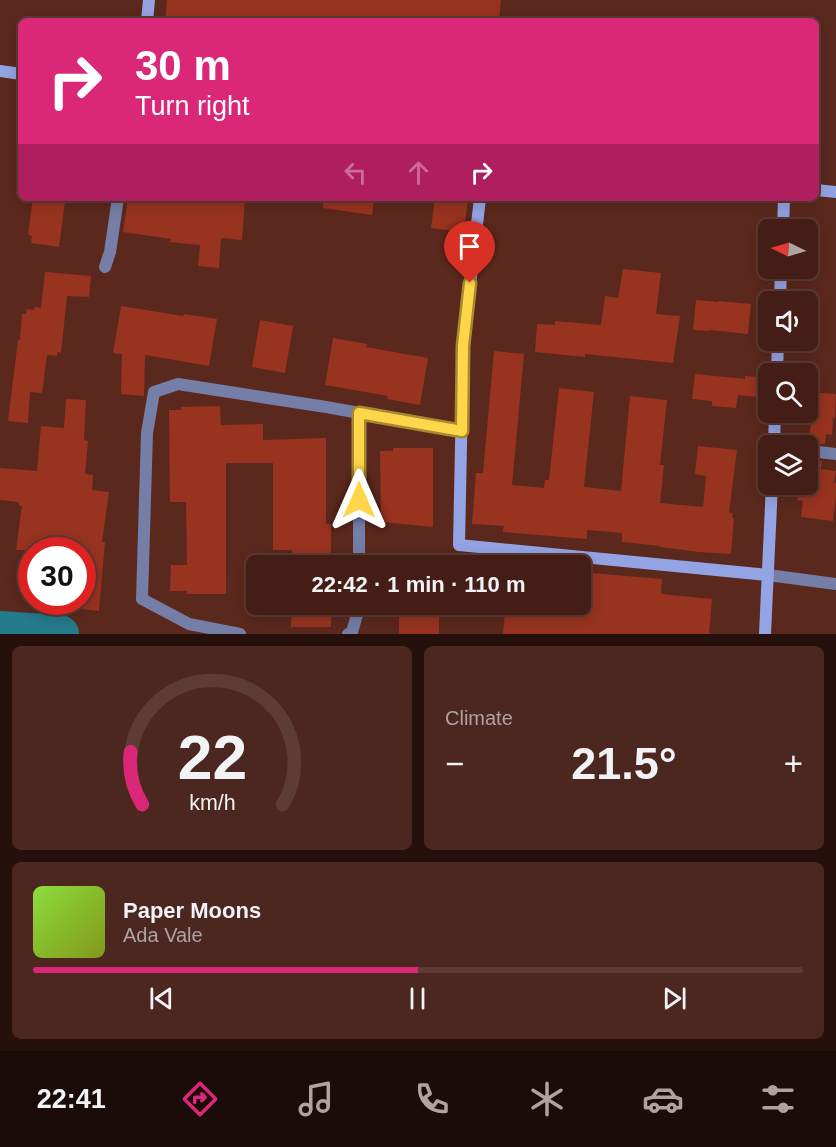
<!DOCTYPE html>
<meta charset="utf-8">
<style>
:root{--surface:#441e16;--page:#4b271f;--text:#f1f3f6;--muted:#afa2a1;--line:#5c3c35;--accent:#db2777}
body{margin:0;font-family:Arial,sans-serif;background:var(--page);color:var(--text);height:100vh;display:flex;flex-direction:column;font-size:22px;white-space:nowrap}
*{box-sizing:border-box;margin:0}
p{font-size:20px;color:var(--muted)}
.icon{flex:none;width:33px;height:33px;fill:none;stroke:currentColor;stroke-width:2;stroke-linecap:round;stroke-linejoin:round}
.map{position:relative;height:634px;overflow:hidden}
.details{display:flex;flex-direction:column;gap:12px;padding:12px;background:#25100c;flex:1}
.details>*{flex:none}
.guide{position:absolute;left:18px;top:18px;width:801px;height:183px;border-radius:9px;box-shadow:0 3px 15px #0003,0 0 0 2px var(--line);background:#db2777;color:#fff;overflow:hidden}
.needle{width:39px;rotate:275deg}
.fabs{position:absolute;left:758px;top:219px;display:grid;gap:12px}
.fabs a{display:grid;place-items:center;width:60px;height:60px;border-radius:9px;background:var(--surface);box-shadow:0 3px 15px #0003,0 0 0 2px var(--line);font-size:30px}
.speed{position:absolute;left:18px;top:537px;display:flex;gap:12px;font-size:30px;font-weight:700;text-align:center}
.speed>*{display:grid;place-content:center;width:78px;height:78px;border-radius:50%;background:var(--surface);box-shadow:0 3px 15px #0003,0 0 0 2px var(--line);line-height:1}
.speed .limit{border:9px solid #d22;background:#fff;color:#111}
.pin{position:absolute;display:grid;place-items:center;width:51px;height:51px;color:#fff;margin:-62px -26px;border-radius:50% 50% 50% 0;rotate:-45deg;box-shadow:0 0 6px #0007}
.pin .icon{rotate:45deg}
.me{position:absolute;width:66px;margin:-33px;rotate:0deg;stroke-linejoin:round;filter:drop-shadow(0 0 4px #0008)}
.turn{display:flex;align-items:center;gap:21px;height:126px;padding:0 18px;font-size:27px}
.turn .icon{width:78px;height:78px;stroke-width:2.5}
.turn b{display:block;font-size:42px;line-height:51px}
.lanes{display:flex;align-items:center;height:57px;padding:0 18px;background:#0003;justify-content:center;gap:30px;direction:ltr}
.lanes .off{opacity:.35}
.big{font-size:45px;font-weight:700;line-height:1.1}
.details .widget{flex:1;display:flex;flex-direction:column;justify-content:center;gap:9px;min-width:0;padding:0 21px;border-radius:9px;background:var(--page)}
.details .dial{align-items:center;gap:0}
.dial svg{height:156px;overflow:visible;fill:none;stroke:var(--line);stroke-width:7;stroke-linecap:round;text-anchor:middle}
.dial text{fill:var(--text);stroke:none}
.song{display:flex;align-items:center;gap:18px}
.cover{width:72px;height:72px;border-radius:9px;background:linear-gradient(135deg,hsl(90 70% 55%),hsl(70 70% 35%))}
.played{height:6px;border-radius:3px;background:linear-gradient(90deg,var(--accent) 50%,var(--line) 50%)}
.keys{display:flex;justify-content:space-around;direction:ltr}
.heat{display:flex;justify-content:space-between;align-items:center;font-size:33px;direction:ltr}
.details .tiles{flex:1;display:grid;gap:12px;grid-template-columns:1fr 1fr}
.widget:last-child{grid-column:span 2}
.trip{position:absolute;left:246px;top:555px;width:345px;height:60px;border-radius:9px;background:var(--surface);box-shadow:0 3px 15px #0003,0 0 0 2px var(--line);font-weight:700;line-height:60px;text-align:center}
.menu{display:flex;height:96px;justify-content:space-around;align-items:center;background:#1b0c09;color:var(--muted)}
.menu .icon{width:42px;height:42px}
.menu .active{color:var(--accent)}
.menu b{font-size:27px;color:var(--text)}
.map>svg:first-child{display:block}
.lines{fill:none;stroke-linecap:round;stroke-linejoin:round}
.river{stroke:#247b8c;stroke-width:38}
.building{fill:#98331f}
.street{stroke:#747ea6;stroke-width:12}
.secondary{stroke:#94a3e3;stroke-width:12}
.route-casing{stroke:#a68a30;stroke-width:15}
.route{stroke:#ffd54a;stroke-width:10}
</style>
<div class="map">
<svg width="836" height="634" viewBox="0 0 836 634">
<rect width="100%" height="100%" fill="#5b281d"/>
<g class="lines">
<path class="river" d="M 0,630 L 60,634"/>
</g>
<path class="building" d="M 167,0 L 501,0 L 499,21 L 165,21 Z
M 33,198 L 57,198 L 57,201 L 65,202 L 59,247 L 31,243 L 32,236 L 28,234 Z
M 128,198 L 245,198 L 242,240 L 221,238 L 219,268 L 198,266 L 200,245 L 170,242 L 171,239 L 123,232 Z
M 324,198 L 374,198 L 372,215 L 323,208 Z
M 435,198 L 468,198 L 464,232 L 431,228 Z
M 623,269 L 661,273 L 656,314 L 680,316 L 673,363 L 585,354 L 585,357 L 535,352 L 537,324 L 555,325 L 555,321 L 601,325 L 605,296 L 618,298 Z
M 45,272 L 91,276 L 89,297 L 67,296 L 61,353 L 58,352 L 57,356 L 47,355 L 42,393 L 30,392 L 28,423 L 8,421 L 18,340 L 20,340 L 22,314 L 26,314 L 27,309 L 34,310 L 35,307 L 41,308 Z
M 696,300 L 718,302 L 718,301 L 751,304 L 748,334 L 709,330 L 709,331 L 693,330 Z
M 121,306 L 183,316 L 184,314 L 217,319 L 209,366 L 145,355 L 144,396 L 121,394 L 122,354 L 113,353 Z
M 260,320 L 293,326 L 285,373 L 252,367 Z
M 333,338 L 367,344 L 366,347 L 428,358 L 420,405 L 387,399 L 388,396 L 325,385 Z
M 494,351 L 524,354 L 512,485 L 544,488 L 545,480 L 549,480 L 559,388 L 594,392 L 584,487 L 621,491 L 630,396 L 667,400 L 660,465 L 664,465 L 660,503 L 703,507 L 706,476 L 695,474 L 698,446 L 737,450 L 729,513 L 733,513 L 732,518 L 734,518 L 731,554 L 699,552 L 660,547 L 660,546 L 622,542 L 622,533 L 587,530 L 587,539 L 503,532 L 504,526 L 472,524 L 476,473 L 483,473 Z
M 695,374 L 745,379 L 745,376 L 761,377 L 759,397 L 738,395 L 736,408 L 712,406 L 712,401 L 692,399 Z
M 811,392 L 836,394 L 835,418 L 833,418 L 832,435 L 826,434 L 825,444 L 809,443 L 811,422 L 808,422 Z
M 66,399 L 86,400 L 84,440 L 88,441 L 85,474 L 93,475 L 92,490 L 109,492 L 102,542 L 105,542 L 99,611 L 82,609 L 82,550 L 16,550 L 22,506 L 19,505 L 19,502 L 0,500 L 0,468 L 37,471 L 41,426 L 64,428 Z
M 220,406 L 221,425 L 263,424 L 263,440 L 326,438 L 326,524 L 331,524 L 331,566 L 292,566 L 292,550 L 273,550 L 273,463 L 226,463 L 226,594 L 187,594 L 187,591 L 170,591 L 171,565 L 187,565 L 186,502 L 170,502 L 169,410 L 181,410 L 181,407 Z
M 393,448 L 433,448 L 433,527 L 381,522 L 380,451 L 393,451 Z
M 808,459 L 822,461 L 821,469 L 836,471 L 834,483 L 836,483 L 836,497 L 833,521 L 801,517 L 803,501 L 797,500 L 799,484 L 807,484 Z
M 580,572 L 662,579 L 661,594 L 712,599 L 709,634 L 503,634 L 506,604 L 580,604 Z
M 292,604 L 331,604 L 331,627 L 291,627 Z
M 399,604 L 439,604 L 439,634 L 399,634 Z"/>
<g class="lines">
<path class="street" d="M 105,267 L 110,252 L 118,198
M 359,413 L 359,566
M 810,451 L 836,454
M 768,575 L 836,584
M 240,634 L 189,624 L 142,599 L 147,433 L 154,392 L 178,384 L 326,407 L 461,431
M 348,634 L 352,632 L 359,608 L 359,604"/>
<path class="secondary" d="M 147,21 L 149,0
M 0,71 L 21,74
M 816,190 L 836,192
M 480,198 L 463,346 L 459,545 L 768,575
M 783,230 L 784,198
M 780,302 L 781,268
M 777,374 L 778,340
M 774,446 L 775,412
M 765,634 L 772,484"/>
</g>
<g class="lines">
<g class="route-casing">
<path id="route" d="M 359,500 L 359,413 L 462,431 L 463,346 L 470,283"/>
</g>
<use href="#route" class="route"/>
</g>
</svg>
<div class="fabs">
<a><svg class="needle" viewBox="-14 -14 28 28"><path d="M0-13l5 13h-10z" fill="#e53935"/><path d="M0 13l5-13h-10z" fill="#afa2a1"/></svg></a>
<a><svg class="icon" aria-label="sound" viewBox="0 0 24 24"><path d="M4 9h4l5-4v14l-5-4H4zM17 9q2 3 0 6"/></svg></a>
<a><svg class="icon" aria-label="search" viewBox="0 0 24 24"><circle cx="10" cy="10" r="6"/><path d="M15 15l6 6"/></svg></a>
<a><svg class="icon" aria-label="layers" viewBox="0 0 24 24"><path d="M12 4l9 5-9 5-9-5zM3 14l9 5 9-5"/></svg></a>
</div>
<div class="speed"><div class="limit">30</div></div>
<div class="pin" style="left:470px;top:283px;background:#d93025"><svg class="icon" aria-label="arrive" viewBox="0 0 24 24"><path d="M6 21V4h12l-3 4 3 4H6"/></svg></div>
<svg class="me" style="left:359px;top:500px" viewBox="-20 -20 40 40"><path d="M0-17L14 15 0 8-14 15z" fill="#ffd54a" stroke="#fff" stroke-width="4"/></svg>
<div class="trip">22:42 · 1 min · 110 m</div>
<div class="guide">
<div class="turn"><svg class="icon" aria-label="right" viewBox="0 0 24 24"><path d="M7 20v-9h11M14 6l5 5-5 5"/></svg><div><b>30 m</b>Turn right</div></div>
<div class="lanes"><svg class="icon off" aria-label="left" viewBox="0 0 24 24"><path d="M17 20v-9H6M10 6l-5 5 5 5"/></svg><svg class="icon off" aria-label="ahead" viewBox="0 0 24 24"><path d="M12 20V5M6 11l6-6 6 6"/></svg><svg class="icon" aria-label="right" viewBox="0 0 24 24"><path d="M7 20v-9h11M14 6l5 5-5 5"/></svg></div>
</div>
</div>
<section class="details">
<div class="tiles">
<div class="widget dial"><svg viewBox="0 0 100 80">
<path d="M14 69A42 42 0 1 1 86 69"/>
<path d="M14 69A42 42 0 0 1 8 42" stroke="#db2777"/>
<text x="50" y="56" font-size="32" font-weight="700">22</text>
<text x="50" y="72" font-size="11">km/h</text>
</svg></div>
<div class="widget"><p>Climate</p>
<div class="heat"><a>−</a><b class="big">21.5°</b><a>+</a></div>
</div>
<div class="widget">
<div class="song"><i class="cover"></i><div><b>Paper Moons</b><p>Ada Vale</p></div></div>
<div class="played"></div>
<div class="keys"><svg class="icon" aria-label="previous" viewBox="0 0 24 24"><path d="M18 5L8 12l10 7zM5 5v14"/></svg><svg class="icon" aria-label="pause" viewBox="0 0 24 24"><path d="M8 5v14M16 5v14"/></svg><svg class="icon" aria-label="next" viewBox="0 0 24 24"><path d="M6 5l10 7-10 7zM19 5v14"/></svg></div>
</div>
</div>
</section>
<nav class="menu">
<b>22:41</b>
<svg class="icon active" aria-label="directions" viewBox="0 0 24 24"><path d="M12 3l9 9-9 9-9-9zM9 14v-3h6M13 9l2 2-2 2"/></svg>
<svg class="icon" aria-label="music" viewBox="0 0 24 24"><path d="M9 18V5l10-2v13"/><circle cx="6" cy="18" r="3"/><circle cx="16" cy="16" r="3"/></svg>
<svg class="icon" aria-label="phone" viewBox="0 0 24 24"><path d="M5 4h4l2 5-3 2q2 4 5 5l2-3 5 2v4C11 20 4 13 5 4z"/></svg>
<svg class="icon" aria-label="climate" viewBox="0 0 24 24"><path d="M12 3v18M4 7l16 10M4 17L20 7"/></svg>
<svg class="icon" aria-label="car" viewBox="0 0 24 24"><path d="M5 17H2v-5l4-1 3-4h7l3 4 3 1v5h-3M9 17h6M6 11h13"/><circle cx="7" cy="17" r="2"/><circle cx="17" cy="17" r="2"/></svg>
<svg class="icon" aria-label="filters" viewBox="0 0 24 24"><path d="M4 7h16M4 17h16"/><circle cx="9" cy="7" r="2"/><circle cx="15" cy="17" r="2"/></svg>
</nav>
